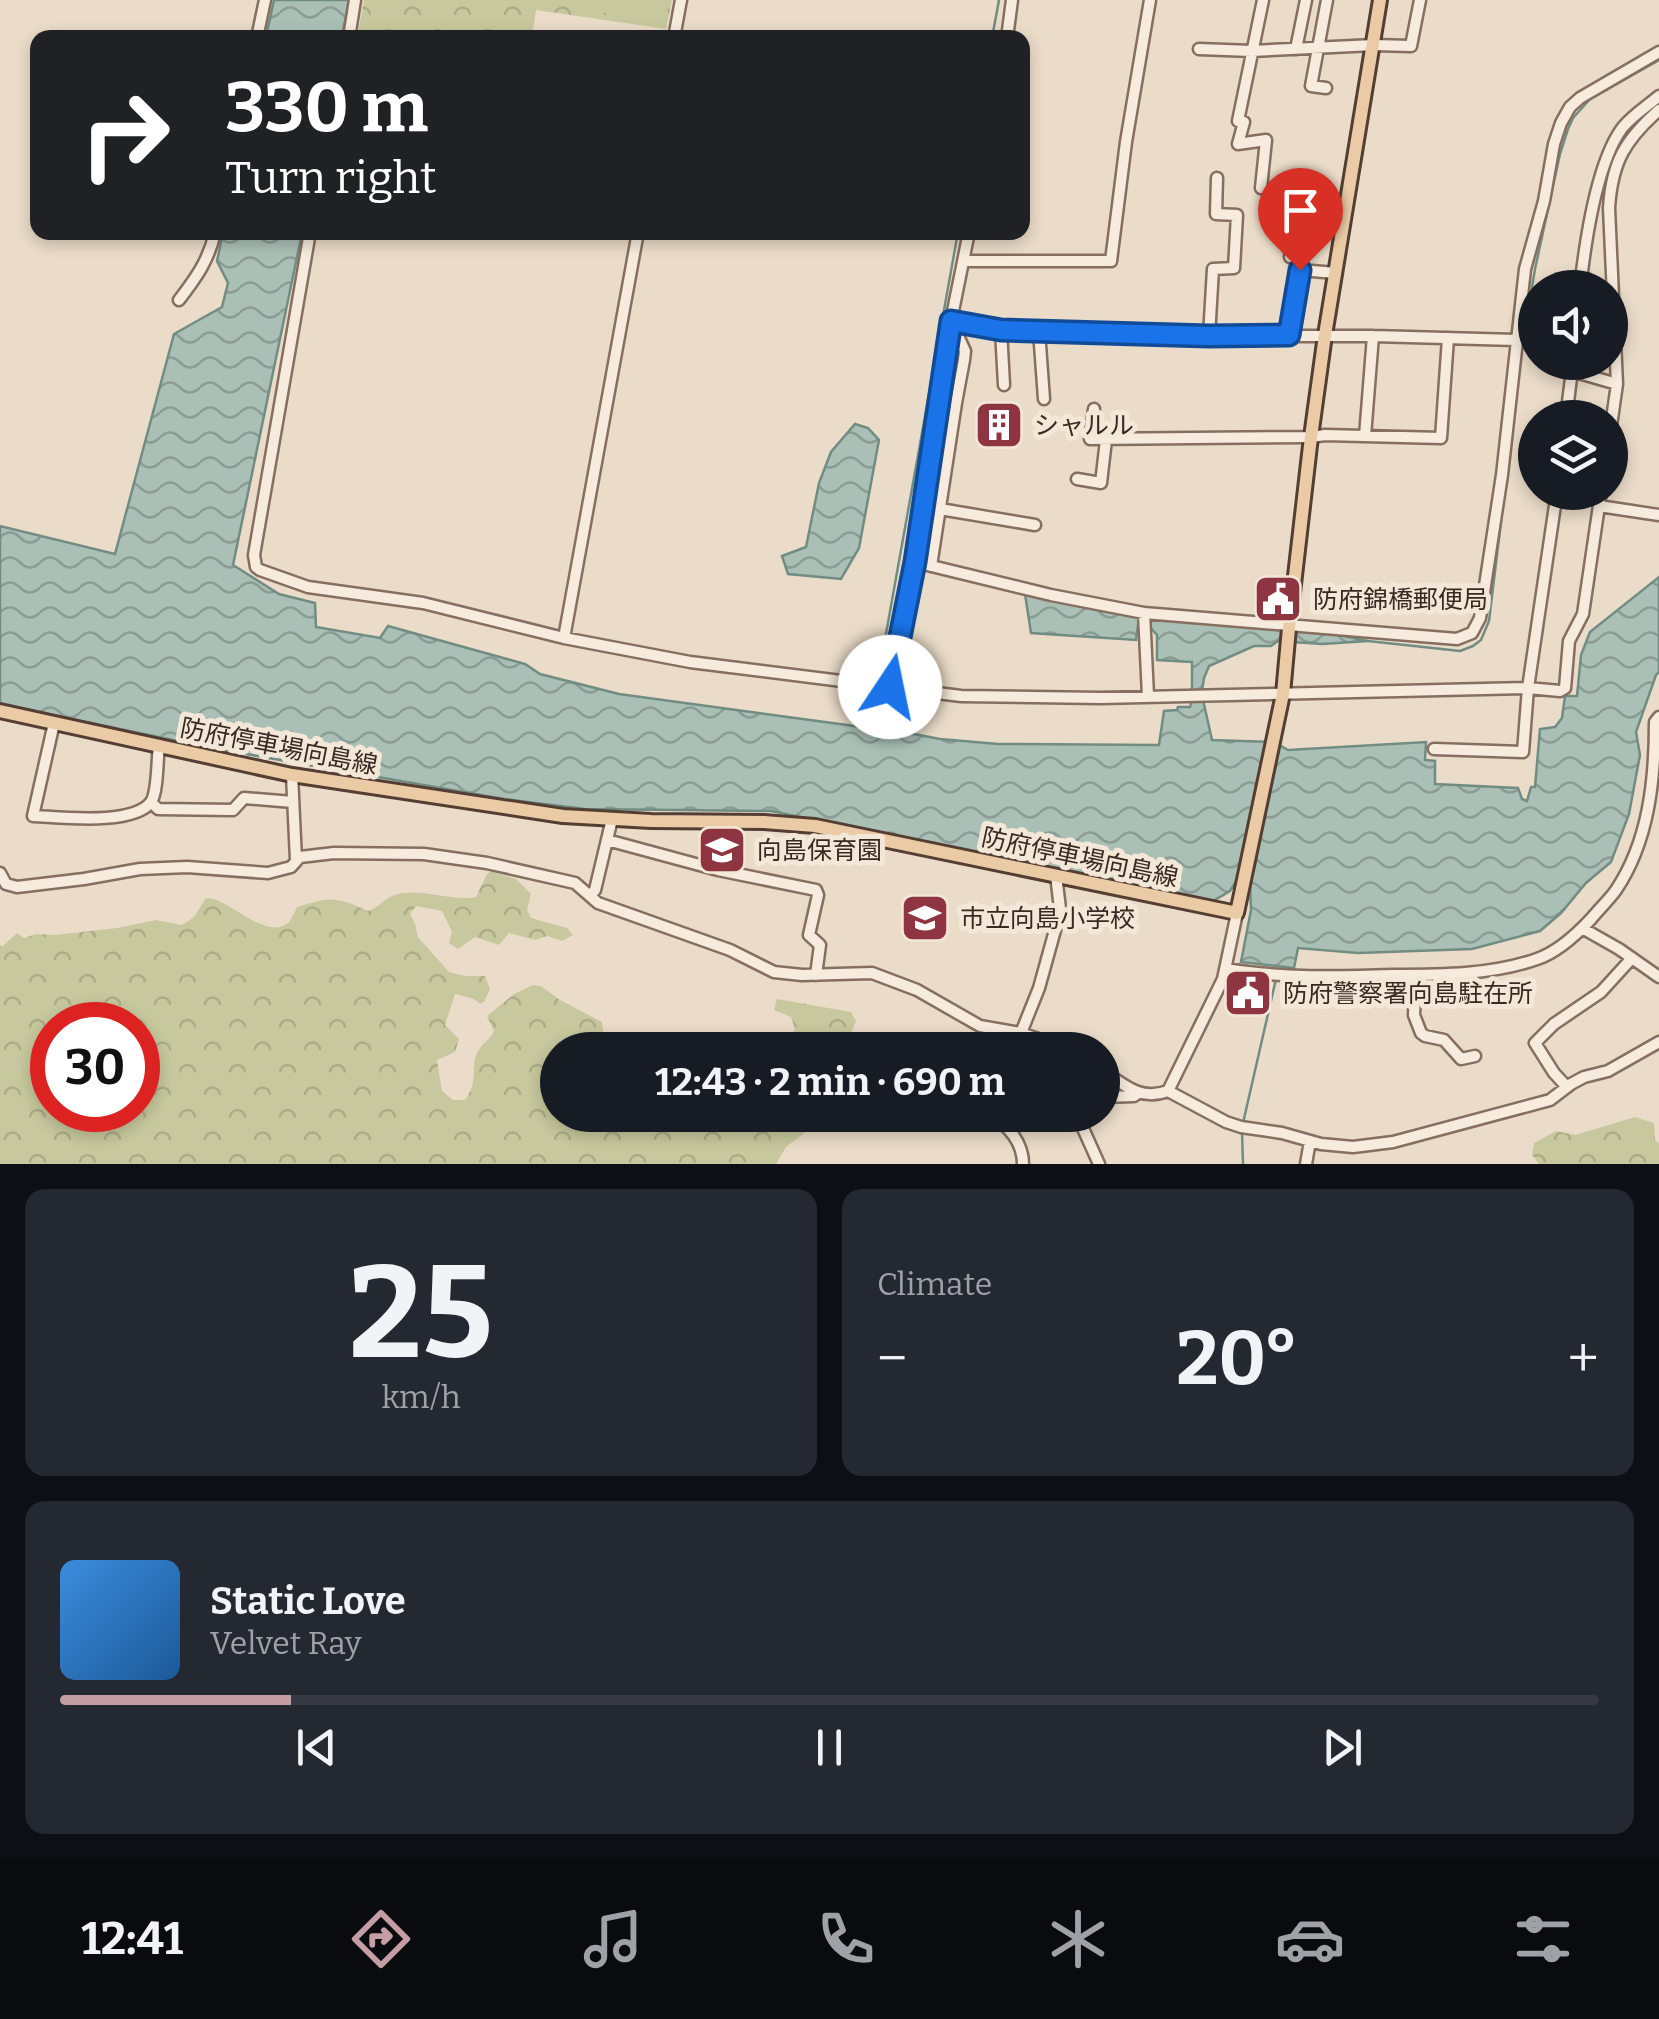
<!DOCTYPE html>
<meta charset="utf-8">
<style>
:root{--surface:#171b24;--page:#242831;--text:#f1f3f6;--muted:#9ea1a6;--line:#363941;--accent:#c59ea5}
body{margin:0;font-family:Bitter,"Noto Sans JP",serif;background:var(--page);color:var(--text);height:100vh;display:flex;flex-direction:column;font-size:38px;white-space:nowrap}
*{box-sizing:border-box;margin:0}
p{font-size:32px;color:var(--muted)}
.icon{flex:none;width:55px;height:55px;fill:none;stroke:currentColor;stroke-width:2;stroke-linecap:round;stroke-linejoin:round}
.map{position:relative;height:1164px;overflow:hidden}
.panel{display:flex;flex-direction:column;gap:25px;padding:25px;background:#0d0f14;flex:1}
.panel>*{flex:none}
.banner{position:absolute;left:30px;top:30px;width:1000px;height:210px;border-radius:20px;box-shadow:0 5px 15px #0003;background:#202124;color:#fff;overflow:hidden}
.buttons{position:absolute;left:1518px;top:270px;display:grid;gap:20px}
.buttons a{display:grid;place-items:center;width:110px;height:110px;border-radius:50%;background:var(--surface);box-shadow:0 5px 15px #0003;font-size:50px}
.speed{position:absolute;left:30px;top:1002px;display:flex;gap:20px;font-size:50px;font-weight:700;text-align:center}
.speed>*{display:grid;place-content:center;width:130px;height:130px;border-radius:50%;background:var(--surface);box-shadow:0 5px 15px #0003;line-height:1}
.speed .limit{border:15px solid #d22;background:#fff;color:#111}
.pin{position:absolute;display:grid;place-items:center;width:85px;height:85px;color:#fff;margin:-102px -42px;border-radius:50% 50% 50% 0;rotate:-45deg;box-shadow:0 0 10px #0007}
.pin .icon{rotate:45deg}
.me{position:absolute;width:110px;margin:-55px;rotate:11deg;stroke-linejoin:round;filter:drop-shadow(0 0 8px #0008)}
.turn{display:flex;align-items:center;gap:35px;height:210px;padding:0 30px;font-size:45px}
.turn .icon{width:130px;height:130px;stroke-width:2.5}
.turn b{display:block;font-size:70px;line-height:85px}
.big{font-size:75px;font-weight:700;line-height:1.1}
.panel .card{flex:1;display:flex;flex-direction:column;justify-content:center;gap:15px;min-width:0;padding:0 35px;border-radius:20px;background:var(--page)}
.panel .dial{align-items:center;gap:0}
.dial b{font-size:130px;line-height:1}
.song{display:flex;align-items:center;gap:30px}
.cover{width:120px;height:120px;border-radius:15px;background:linear-gradient(135deg,hsl(210 70% 55%),hsl(210 70% 35%))}
.played{height:10px;border-radius:5px;background:linear-gradient(90deg,var(--accent) 15%,var(--line) 15%)}
.keys{display:flex;justify-content:space-around;direction:ltr}
.heat{display:flex;justify-content:space-between;align-items:center;font-size:55px;direction:ltr}
.panel .tiles{flex:1;display:grid;gap:25px;grid-template-columns:1fr 1fr}
.card:last-child{grid-column:span 2}
.trip{position:absolute;left:540px;top:1032px;width:580px;height:100px;border-radius:50px;background:var(--surface);box-shadow:0 5px 15px #0003;font-weight:700;line-height:100px;text-align:center}
.dock{display:flex;height:160px;justify-content:space-around;align-items:center;background:#090b0e;color:var(--muted)}
.dock .icon{width:70px;height:70px}
.dock .on{color:var(--accent)}
.dock b{font-size:45px;color:var(--text)}
.map>svg:first-child{display:block}
.forest{fill:url(#forest-crowns);fill-rule:evenodd}
.garden{fill:#c8c89e}
.water{fill:url(#water-waves);stroke:#718d83;stroke-width:2.5}
.lines{fill:none;stroke-linecap:round;stroke-linejoin:round}
.stream{stroke:#718d83;stroke-width:2.5}
.minor-casing{stroke:#866f60;stroke-width:15}
.major-casing{stroke:#543e33;stroke-width:18}
.minor{stroke:#f6ebdc;stroke-width:10}
.major{stroke:#eacba6;stroke-width:12}
.route-casing{stroke:#114b97;stroke-width:25}
.route{stroke:#1a73e8;stroke-width:18}
.labels{text-anchor:middle;stroke-width:10;stroke-linejoin:round;paint-order:stroke}
.poi-label{font-size:25px;fill:#382922;stroke:#f3e8d8;text-anchor:start}
.street-label{font-size:25px;fill:#382922;stroke:#f3e8d8}
</style>
<div class="map">
<svg width="1659" height="1164" viewBox="0 0 1659 1164">
<defs>
<pattern id="forest-crowns" width="20" height="18" patternUnits="userSpaceOnUse" patternTransform="scale(2.5)"><rect width="20" height="18" fill="#c8c89e"/><path d="M2 6a3 3 0 1 1 6 0M12 15a3 3 0 1 1 6 0" fill="none" stroke="#adac88"/></pattern>
<pattern id="water-waves" width="16" height="10" patternUnits="userSpaceOnUse" patternTransform="scale(2.5)"><rect width="16" height="10" fill="#aac0b6"/><path d="M0 5q4-4 8 0t8 0" fill="none" stroke="#8b9c94"/></pattern>
</defs>
<rect width="100%" height="100%" fill="#ebdcc9"/>
<path class="forest" d="M 364,0 L 672,0 L 666,29 L 536,10 L 532,37 L 357,38 Z
M 490,871 L 516,879 L 531,894 L 527,910 L 531,918 L 567,928 L 573,935 L 562,941 L 547,936 L 535,940 L 509,933 L 499,945 L 475,937 L 458,949 L 449,943 L 452,932 L 442,911 L 416,906 L 410,914 L 415,924 L 418,937 L 449,972 L 466,976 L 485,976 L 490,989 L 484,1002 L 480,1004 L 474,999 L 455,994 L 445,1025 L 459,1039 L 455,1052 L 437,1060 L 442,1091 L 453,1100 L 465,1100 C 480,1080 469,1067 478,1051 C 483,1042 490,1040 494,1031 L 487,1016 L 514,994 L 533,985 L 541,986 L 560,1000 L 602,1022 L 604,1038 L 597,1050 L 558,1050 L 558,1115 L 828,1115 L 786,1147 L 776,1164 L 0,1164 L 0,945 L 3,946 L 17,933 L 24,938 L 36,934 L 55,935 L 117,928 L 156,920 L 182,925 L 194,917 L 206,898 C 229,897 266,943 289,922 C 291,920 296,909 297,907 C 331,897 335,896 368,911 C 378,908 385,898 395,895 C 417,887 453,902 476,897 L 486,876 ZM 138,1025 L 138,1110 L 52,1110 L 52,1025 Z
M 777,999 L 851,1012 L 856,1021 L 844,1050 L 782,1050 L 795,1029 L 791,1017 L 774,1010 Z
M 1635,1117 L 1654,1123 L 1655,1140 L 1659,1144 L 1659,1164 L 1539,1164 L 1532,1155 L 1534,1143 L 1556,1131 L 1575,1135 Z"/>
<path class="garden" d="M 535,0 L 669,0 L 665,24 Z"/>
<path class="water" d="M 274,0 L 349,0 L 342,37 L 266,37 Z
M 223,233 L 302,233 L 233,565 L 279,594 L 315,603 L 316,627 L 380,638 L 388,626 L 525,664 L 540,674 L 619,694 L 862,727 L 872,689 L 882,690 L 880,707 L 883,728 L 940,739 L 998,744 L 1159,745 L 1164,711 L 1177,710 L 1178,707 L 1190,707 L 1192,700 L 1203,700 L 1212,740 L 1274,742 L 1288,750 L 1426,742 L 1425,760 L 1435,761 L 1435,784 L 1518,788 L 1522,799 L 1527,801 L 1531,787 L 1535,787 L 1540,729 L 1555,727 L 1562,718 L 1565,696 L 1577,696 L 1581,655 L 1590,632 L 1659,577 L 1659,672 L 1656,675 L 1636,732 L 1640,755 L 1629,814 L 1611,862 L 1586,883 L 1561,913 L 1540,931 L 1472,949 L 1358,953 L 1298,948 L 1294,968 L 1241,962 L 1251,910 L 1250,884 L 1237,880 L 1230,891 L 1213,901 L 771,811 L 585,809 L 504,799 L 211,748 L 0,704 L 0,526 L 115,554 L 174,334 L 222,307 L 228,283 L 217,261 Z
M 855,424 L 868,428 L 879,440 L 859,548 L 841,579 L 788,574 L 782,556 L 806,547 L 819,483 L 831,452 Z
M 1025,594 L 1139,618 L 1136,640 L 1031,633 Z
M 1148,619 L 1324,632 L 1368,641 L 1322,644 L 1278,641 L 1271,646 L 1254,646 L 1209,666 L 1204,678 L 1202,691 L 1192,691 L 1192,662 L 1157,660 L 1157,635 L 1148,625 Z"/>
<g class="lines">
<path class="stream" d="M 992,38 L 999,0
M 1368,641 L 1460,651 L 1473,646 L 1481,640 L 1489,621 L 1522,348 L 1535,269 L 1560,154 L 1568,129 L 1573,118 L 1590,99 L 1659,60
M 877,684 L 958,232
M 1243,1123 L 1276,979
M 1242,1131 L 1243,1164"/>
<g class="minor-casing">
<path id="minor" d="M 257,38 L 265,0
M 349,38 L 355,0
M 674,38 L 681,0
M 1007,38 L 1012,0
M 1199,49 L 1252,51 L 1374,45 L 1411,46 L 1420,0
M 1296,49 L 1306,0
M 1326,88 L 1311,86 L 1327,0
M 1261,188 L 1266,140 L 1238,144 L 1244,122 L 1238,121 L 1263,0
M 310,232 L 254,555 L 256,567 L 260,570 L 308,587 L 423,603 L 564,638 L 690,662 L 961,696 L 1100,698 L 1528,688 L 1560,691 L 1565,688 L 1569,641 L 1583,614 L 1601,492
M 963,261 L 1111,261 L 1126,142 L 1150,0
M 1300,270 L 1336,273
M 1580,288 C 1585,244 1596,162 1623,127 C 1633,115 1647,106 1659,96
M 179,300 C 196,278 209,260 215,232
M 951,321 L 1001,330 L 1209,336 L 1373,336 L 1516,340
M 1001,330 L 1004,385
M 1039,331 L 1044,399
M 1289,335 L 1302,259 L 1290,257 L 1295,212
M 1209,336 L 1213,269 L 1234,268 L 1237,215 L 1216,214 L 1217,178
M 1572,371 L 1617,384
M 1094,409 L 1090,439 L 1311,437 L 1325,435 L 1441,438 L 1448,338
M 1566,418 L 1573,362
M 1610,433 L 1617,384 L 1609,208 C 1612,162 1625,140 1659,110
M 1365,436 L 1373,336
M 1077,479 L 1101,483 L 1106,440
M 1599,506 L 1659,515
M 940,509 L 1035,525
M 915,562 L 1051,595 L 1144,613 L 1457,639 L 1472,633 L 1480,618 L 1502,475 L 1525,269 L 1544,201 L 1554,144 L 1561,123 L 1570,107 L 1580,98 L 1659,52
M 931,566 L 956,403 L 964,360 L 965,351 L 952,323
M 1144,613 L 1148,696
M 564,638 L 638,232
M 890,687 L 915,562 L 951,321 L 969,232
M 54,723 L 33,816 C 60,817 133,826 151,802 C 158,792 157,759 159,746
M 1434,749 L 1523,752 L 1528,688 L 1557,492
M 292,775 L 296,860
M 151,802 L 158,809 L 233,810 L 244,798 L 293,802
M 607,840 L 718,870 L 816,890 L 818,895 L 809,935 L 820,945 L 816,975
M 0,873 L 6,884 L 17,887 L 84,879 L 140,869 L 187,867 L 268,873 L 291,867 L 300,857 L 334,853 L 424,854 L 487,863 L 575,883 L 598,903 L 730,950 L 774,972 L 802,975 L 872,973 L 917,990 L 980,1026 L 1021,1033 L 1071,1050
M 590,896 L 595,890 L 612,819
M 1582,928 L 1619,949 L 1659,977
M 1226,969 C 1281,978 1338,977 1393,975 C 1440,975 1492,975 1537,959 C 1558,952 1576,935 1591,919 C 1599,909 1609,900 1616,890 C 1649,841 1655,779 1655,722 L 1659,717
M 1416,975 L 1414,1015 L 1421,1033 L 1425,1036 L 1444,1040 L 1461,1059 L 1475,1056
M 1013,1050 L 1014,1044 L 1021,1033 L 1039,988 L 1057,923 L 1061,917 L 1056,875
M 1102,1070 C 1125,1086 1141,1101 1168,1091 L 1226,1122 L 1241,1127 L 1282,1133 L 1321,1144 L 1353,1147 L 1393,1142 L 1550,1100 L 1571,1084 L 1584,1077 L 1608,1071 L 1659,1042
M 1567,1087 L 1554,1073 L 1535,1043 L 1554,1024 L 1601,992 L 1632,958
M 1168,1091 L 1223,979 L 1237,913
M 1102,1097 L 1134,1096 L 1138,1093
M 991,1115 C 1009,1126 1023,1143 1023,1164
M 1077,1115 L 1099,1164
M 1306,1164 L 1310,1141"/>
</g>
<g class="major-casing">
<path id="major" d="M 0,711 L 292,775 L 563,816 L 651,821 L 764,822 L 815,826 L 1237,913 L 1283,694 L 1289,628 L 1311,437 L 1325,335 L 1380,0"/>
</g>
<use href="#minor" class="minor"/>
<use href="#major" class="major"/>
</g>
<g class="lines">
<g class="route-casing">
<path id="route" d="M 890,687 L 915,562 L 951,321 L 1001,330 L 1209,336 L 1289,335 L 1300,270"/>
</g>
<use href="#route" class="route"/>
</g>
<defs>
<g id="building-square" transform="scale(2.5)"><rect x="-9" y="-9" width="18" height="18" rx="4" fill="#8f3542" stroke="#f3e8d8"/><path d="M-4-6H4V6H1V3H-1V6H-4ZM-2.5-4.3h1.7v1.8h-1.7ZM.8-4.3h1.7v1.8H.8ZM-2.5-1h1.7V.8h-1.7ZM.8-1h1.7V.8H.8Z" fill="#fff"/></g>
<g id="civic-square" transform="scale(2.5)"><rect x="-9" y="-9" width="18" height="18" rx="4" fill="#8f3542" stroke="#f3e8d8"/><path d="M-.6-6.5H3V-4.5H.6V-3L4-1V1h2V6H-6V1h2V-1L-.6-3ZM-1.2 2.5V6h2.4V2.5Z" fill="#fff"/></g>
<g id="school-square" transform="scale(2.5)"><rect x="-9" y="-9" width="18" height="18" rx="4" fill="#8f3542" stroke="#f3e8d8"/><path d="M0-5L7-2L0 1L-7-2ZM-4 1L0 2.5L4 1V4Q0 6-4 4Z" fill="#fff"/></g>
</defs>
<g fill-rule="evenodd">
<use href="#building-square" x="999" y="425"/>
<use href="#civic-square" x="1278" y="599"/>
<use href="#school-square" x="722" y="850"/>
<use href="#school-square" x="925" y="918"/>
<use href="#civic-square" x="1248" y="993"/>
</g>
<g class="labels">
<g class="poi-label">
<text x="1034" y="434">シャルル</text>
<text x="1313" y="608">防府錦橋郵便局</text>
<text x="757" y="859">向島保育園</text>
<text x="960" y="927">市立向島小学校</text>
<text x="1283" y="1002">防府警察署向島駐在所</text>
</g>
<g class="street-label">
<text transform="translate(279 746) rotate(11)" y="9">防府停車場向島線</text>
<text transform="translate(1080 857) rotate(12)" y="9">防府停車場向島線</text>
</g>
</g>
</svg>
<div class="buttons">
<a><svg class="icon" aria-label="sound" viewBox="0 0 24 24"><path d="M4 9h4l5-4v14l-5-4H4zM17 9q2 3 0 6"/></svg></a>
<a><svg class="icon" aria-label="layers" viewBox="0 0 24 24"><path d="M12 4l9 5-9 5-9-5zM3 14l9 5 9-5"/></svg></a>
</div>
<div class="speed"><div class="limit">30</div></div>
<div class="pin" style="left:1300px;top:270px;background:#d93025"><svg class="icon" aria-label="arrive" viewBox="0 0 24 24"><path d="M6 21V4h12l-3 4 3 4H6"/></svg></div>
<svg class="me" style="left:890px;top:687px" viewBox="-20 -20 40 40"><circle r="19" fill="#fff"/><path d="M0-13L10 11 0 6-10 11z" fill="#1a73e8"/></svg>
<div class="trip">12:43 · 2 min · 690 m</div>
<div class="banner">
<div class="turn"><svg class="icon" aria-label="right" viewBox="0 0 24 24"><path d="M7 20v-9h11M14 6l5 5-5 5"/></svg><div><b>330 m</b>Turn right</div></div>
</div>
</div>
<section class="panel">
<div class="tiles">
<div class="card dial"><b>25</b><p>km/h</p></div>
<div class="card"><p>Climate</p>
<div class="heat"><a>−</a><b class="big">20°</b><a>+</a></div>
</div>
<div class="card">
<div class="song"><i class="cover"></i><div><b>Static Love</b><p>Velvet Ray</p></div></div>
<div class="played"></div>
<div class="keys"><svg class="icon" aria-label="previous" viewBox="0 0 24 24"><path d="M18 5L8 12l10 7zM5 5v14"/></svg><svg class="icon" aria-label="pause" viewBox="0 0 24 24"><path d="M8 5v14M16 5v14"/></svg><svg class="icon" aria-label="next" viewBox="0 0 24 24"><path d="M6 5l10 7-10 7zM19 5v14"/></svg></div>
</div>
</div>
</section>
<nav class="dock">
<b>12:41</b>
<svg class="icon on" aria-label="directions" viewBox="0 0 24 24"><path d="M12 3l9 9-9 9-9-9zM9 14v-3h6M13 9l2 2-2 2"/></svg>
<svg class="icon" aria-label="music" viewBox="0 0 24 24"><path d="M9 18V5l10-2v13"/><circle cx="6" cy="18" r="3"/><circle cx="16" cy="16" r="3"/></svg>
<svg class="icon" aria-label="phone" viewBox="0 0 24 24"><path d="M5 4h4l2 5-3 2q2 4 5 5l2-3 5 2v4C11 20 4 13 5 4z"/></svg>
<svg class="icon" aria-label="climate" viewBox="0 0 24 24"><path d="M12 3v18M4 7l16 10M4 17L20 7"/></svg>
<svg class="icon" aria-label="car" viewBox="0 0 24 24"><path d="M5 17H2v-5l4-1 3-4h7l3 4 3 1v5h-3M9 17h6M6 11h13"/><circle cx="7" cy="17" r="2"/><circle cx="17" cy="17" r="2"/></svg>
<svg class="icon" aria-label="filters" viewBox="0 0 24 24"><path d="M4 7h16M4 17h16"/><circle cx="9" cy="7" r="2"/><circle cx="15" cy="17" r="2"/></svg>
</nav>
